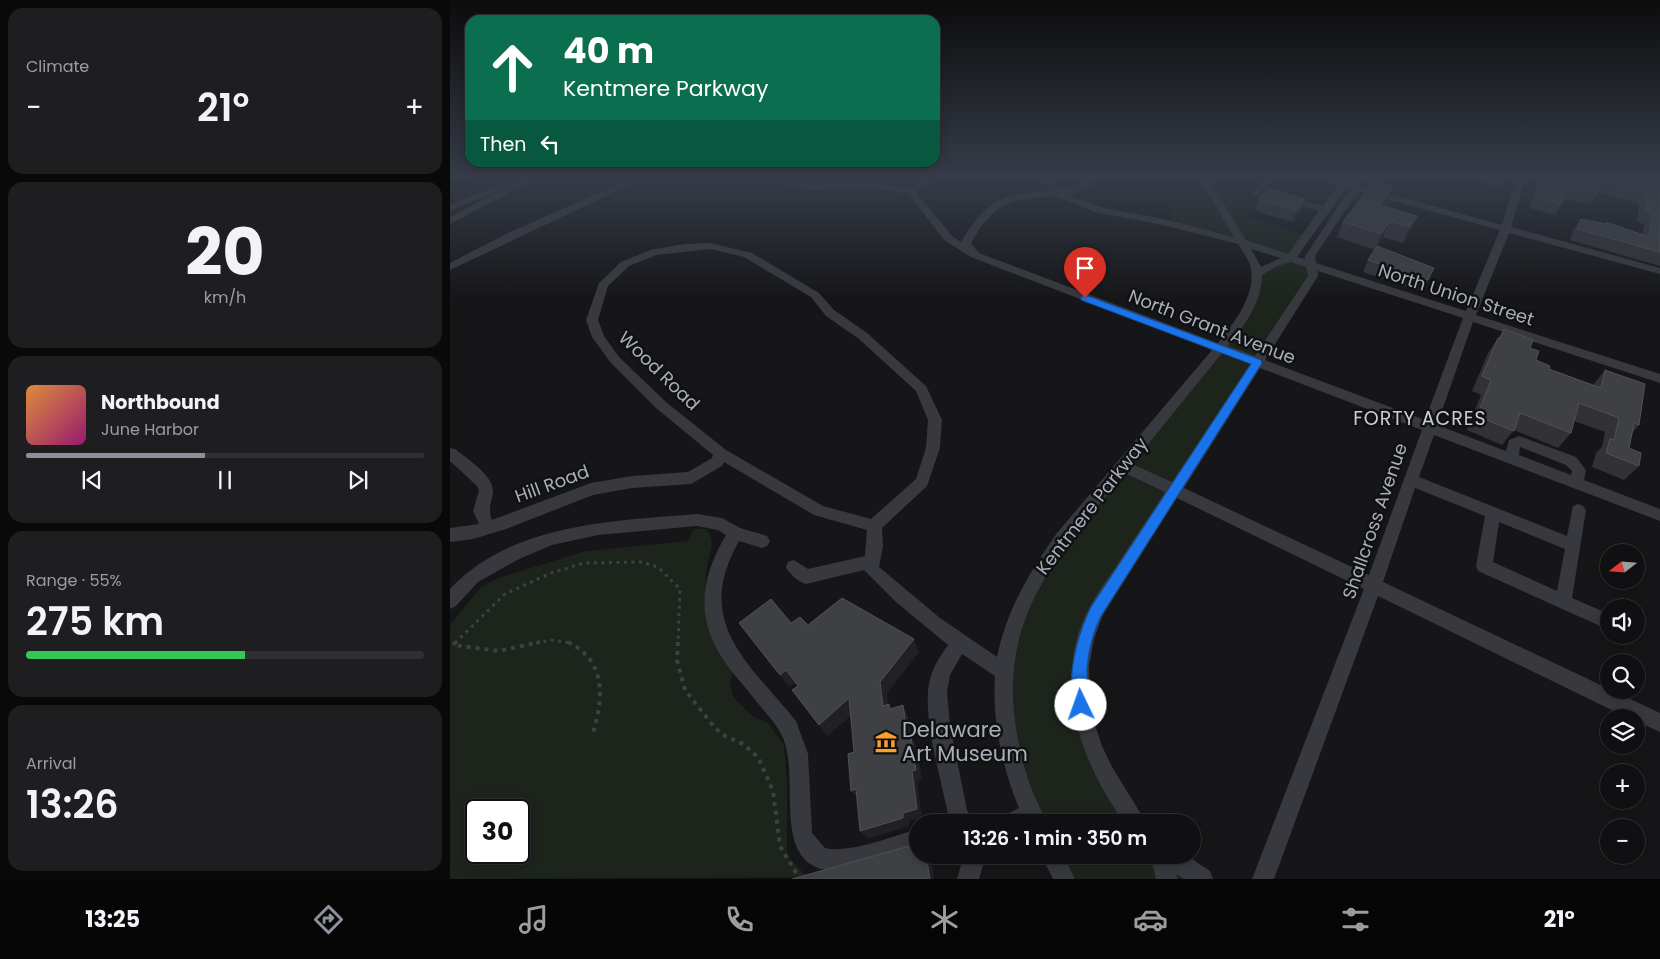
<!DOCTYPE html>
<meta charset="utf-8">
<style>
:root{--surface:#101012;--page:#1e1e20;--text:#f1f3f6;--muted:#9c9d9f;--line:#303032;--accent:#8c9099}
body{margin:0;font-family:Poppins,sans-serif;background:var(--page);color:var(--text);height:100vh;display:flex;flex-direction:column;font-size:19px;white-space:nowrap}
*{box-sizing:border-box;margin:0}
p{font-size:16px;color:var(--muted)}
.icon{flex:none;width:28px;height:28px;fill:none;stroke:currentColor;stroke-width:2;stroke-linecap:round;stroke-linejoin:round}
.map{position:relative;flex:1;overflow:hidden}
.side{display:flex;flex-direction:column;gap:8px;padding:8px;background:#09090a;width:450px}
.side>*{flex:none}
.hud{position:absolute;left:15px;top:15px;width:475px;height:152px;border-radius:15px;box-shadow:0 2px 12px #0003,0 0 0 1px var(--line);background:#0b6e4f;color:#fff;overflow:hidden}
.needle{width:32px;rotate:253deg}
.fabs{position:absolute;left:1150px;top:544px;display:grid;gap:10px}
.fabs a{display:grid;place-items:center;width:45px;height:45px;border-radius:50%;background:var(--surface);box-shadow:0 2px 12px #0003,0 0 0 1px var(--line);font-size:25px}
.speed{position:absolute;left:15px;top:799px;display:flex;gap:10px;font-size:25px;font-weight:700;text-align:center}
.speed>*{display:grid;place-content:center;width:65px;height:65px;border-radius:50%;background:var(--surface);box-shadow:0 2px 12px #0003,0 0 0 1px var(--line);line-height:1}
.speed .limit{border:2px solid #111;border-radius:8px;background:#fff;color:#111}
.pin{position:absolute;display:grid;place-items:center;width:42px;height:42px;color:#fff;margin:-51px -21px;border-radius:50% 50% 50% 0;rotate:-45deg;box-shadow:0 0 5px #0007}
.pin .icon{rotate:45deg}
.me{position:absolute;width:55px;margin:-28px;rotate:357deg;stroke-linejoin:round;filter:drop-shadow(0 0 4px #0008)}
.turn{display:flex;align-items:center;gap:18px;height:105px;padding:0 15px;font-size:22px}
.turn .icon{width:65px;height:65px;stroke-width:2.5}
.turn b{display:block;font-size:35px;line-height:42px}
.then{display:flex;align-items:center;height:48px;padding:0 15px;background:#0003;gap:10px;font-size:19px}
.big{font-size:38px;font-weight:600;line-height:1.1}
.side .widget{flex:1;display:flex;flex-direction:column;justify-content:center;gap:8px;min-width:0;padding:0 18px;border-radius:15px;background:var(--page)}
.side .dial{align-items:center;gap:0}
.dial b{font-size:65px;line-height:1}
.song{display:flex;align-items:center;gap:15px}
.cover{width:60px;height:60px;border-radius:8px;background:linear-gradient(135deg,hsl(30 70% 55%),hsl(320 70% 35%))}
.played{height:5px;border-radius:2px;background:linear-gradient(90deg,var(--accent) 45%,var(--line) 45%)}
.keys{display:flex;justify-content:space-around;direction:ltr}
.heat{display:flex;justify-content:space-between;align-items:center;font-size:28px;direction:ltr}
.charge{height:8px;border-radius:4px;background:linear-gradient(90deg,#34c759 55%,var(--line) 0)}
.trip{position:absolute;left:459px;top:814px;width:292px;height:50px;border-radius:25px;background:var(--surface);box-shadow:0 2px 12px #0003,0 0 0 1px var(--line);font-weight:600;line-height:50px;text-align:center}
.menu{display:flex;height:80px;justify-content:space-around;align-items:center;background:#060607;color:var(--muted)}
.menu .icon{width:35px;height:35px}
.menu .current{color:var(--accent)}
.menu b{font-size:22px;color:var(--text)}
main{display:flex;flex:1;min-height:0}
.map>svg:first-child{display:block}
.green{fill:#1c241c;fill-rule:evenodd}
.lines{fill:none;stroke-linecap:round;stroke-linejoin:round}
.path-far1{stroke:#3d4045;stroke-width:3;stroke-dasharray:3 4.5;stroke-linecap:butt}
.path{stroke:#3d4045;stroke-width:4;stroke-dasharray:4 5;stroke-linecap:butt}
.minor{fill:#37393e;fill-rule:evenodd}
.wall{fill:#323236}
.shaded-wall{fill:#212124}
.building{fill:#3e4044;stroke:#4f5156}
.route{fill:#1a73e8;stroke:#114b97}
.labels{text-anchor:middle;stroke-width:5;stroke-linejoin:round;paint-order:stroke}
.street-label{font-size:18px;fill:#a7afb9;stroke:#111113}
.neighbourhood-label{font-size:19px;letter-spacing:1px;fill:#c9cdd5;stroke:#111113}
.near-poi-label{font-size:21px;fill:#a7afb9;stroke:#111113;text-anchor:start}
</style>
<main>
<section class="side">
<div class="widget"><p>Climate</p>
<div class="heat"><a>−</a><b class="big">21°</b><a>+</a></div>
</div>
<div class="widget dial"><b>20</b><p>km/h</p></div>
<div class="widget">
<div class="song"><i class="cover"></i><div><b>Northbound</b><p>June Harbor</p></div></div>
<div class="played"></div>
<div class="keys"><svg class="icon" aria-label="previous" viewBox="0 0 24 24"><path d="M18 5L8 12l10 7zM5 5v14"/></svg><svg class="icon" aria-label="pause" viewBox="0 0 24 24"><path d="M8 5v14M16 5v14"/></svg><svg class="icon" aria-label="next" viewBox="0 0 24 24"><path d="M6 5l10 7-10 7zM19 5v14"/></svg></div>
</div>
<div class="widget"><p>Range · 55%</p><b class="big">275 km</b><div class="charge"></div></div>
<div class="widget"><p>Arrival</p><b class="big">13:26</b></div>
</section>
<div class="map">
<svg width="1210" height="879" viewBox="0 0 1210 879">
<rect width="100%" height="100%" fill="#161618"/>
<path class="green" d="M 713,176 L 770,176 L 766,179 L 759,178 L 769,195 L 771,192 L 807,203 L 797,217 L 857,236 L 840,259 L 864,271 L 646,611 L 630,693 L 671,803 L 686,822 L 586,822 L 581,813 L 553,701 L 577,591 L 789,325 L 808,273 L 839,259 L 721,224 Z
M 244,529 L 255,529 C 266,539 261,548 258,561 C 256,572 255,587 255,599 C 255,624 272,649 283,671 L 280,681 L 283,697 L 302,716 L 318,723 L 334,745 L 337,782 L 337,855 L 357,877 L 0,879 L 0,625 L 30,588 L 48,578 L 136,551 L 238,541 ZM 26,810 L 69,810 L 69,852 L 26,852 Z
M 602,855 L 718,855 L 752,879 L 614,879 Z"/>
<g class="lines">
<path class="path-far1" d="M 5,643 L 55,594 L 101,573 L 134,563 L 191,562 L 208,567 L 230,589 L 228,643
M 86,643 L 101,640 L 121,643"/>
<path class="path" d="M 6,642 L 3,645 L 49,651 L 90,642
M 118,642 C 156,661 154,697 143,733
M 228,642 L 227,660 L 235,690 L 265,728 L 275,736 L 293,744 L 308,757 L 323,791 L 330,846 L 348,876"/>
<path class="minor" d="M 71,176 L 79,176 L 78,183 L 0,224 L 0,217 L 55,188 L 0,211 L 0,205 L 51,183 L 57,183 L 57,187 L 70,180 Z
M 187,176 L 199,176 L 0,270 L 0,263 L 56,234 Z
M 250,176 L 326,177 L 361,184 L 417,182 L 459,188 L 480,176 L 490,176 L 466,192 L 502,236 L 511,242 C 536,200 552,193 600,191 L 590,176 L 598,176 L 609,190 L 630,185 L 638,176 L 647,176 L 636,189 L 617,195 L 650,207 L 713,219 L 784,237 L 748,176 L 757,176 L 796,240 L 838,254 L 869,211 L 834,201 L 834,197 L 873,206 L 888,185 L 860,176 L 874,176 L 892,181 L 895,176 L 903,176 L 899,183 L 903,184 L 909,176 L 917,176 L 911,186 L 1052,225 L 1067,176 L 1076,176 L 1061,227 L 1210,268 L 1210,274 L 1059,233 L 1026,315 L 1210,374 L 1210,383 L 1023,322 L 987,425 L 1056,451 L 1059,440 L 1069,436 L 1126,457 L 1136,470 L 1134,480 L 1210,509 L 1210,521 L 984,435 L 969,477 L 1117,536 L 1123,506 L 1128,504 L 1133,506 L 1136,510 L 1122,598 L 1159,614 L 1159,630 L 1028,571 L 1026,566 L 1035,516 L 965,488 L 933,582 L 1210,713 L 1210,732 L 1186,721 L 1186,718 L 1178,718 L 928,596 L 824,879 L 802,879 L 914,589 L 727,498 L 653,615 L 644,639 L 639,666 L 640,694 L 644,722 L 652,746 L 662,767 L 696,822 L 674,822 C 629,760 601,679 640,606 C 647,593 656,581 665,568 C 681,543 698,518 715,492 L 675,473 C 604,560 543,622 569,744 C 572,761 577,778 584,795 C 588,804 593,813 596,822 L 552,822 L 555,815 L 569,808 C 552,767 542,720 545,676 L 512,654 L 500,675 L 497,692 L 500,726 L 517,810 L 523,822 L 502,822 L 498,814 C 491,778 471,714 480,679 C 483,667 491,655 498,645 L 446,602 L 414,570 L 356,584 C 348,581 340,575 336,567 L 338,562 L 344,560 L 358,569 L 415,556 L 417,530 L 364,515 L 274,462 L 272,466 L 241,484 L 182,488 L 143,495 L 56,529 L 23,539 L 0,542 L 0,528 L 29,524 L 23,511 L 29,491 L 27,486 L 0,461 L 0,448 L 5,449 C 17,459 45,476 43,493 C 41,504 38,509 42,520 L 141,483 L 182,476 L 238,472 L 262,458 L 263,455 L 206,408 L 161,363 L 142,337 L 136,320 L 149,283 L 171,262 L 200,250 L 235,244 L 260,243 L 302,253 L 369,293 L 384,310 L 417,333 L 476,386 L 492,420 L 490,448 L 477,486 L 432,528 L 433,546 L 429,567 L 490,618 L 547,657 C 557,609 579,573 607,533 L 762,350 L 521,257 L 494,240 L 458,193 L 417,188 L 361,190 L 326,183 L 255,179 ZM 896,188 L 900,189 L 855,256 L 855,259 L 847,257 ZM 908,191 L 1050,230 L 1016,311 L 866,263 L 865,256 ZM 605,196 L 645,212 L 713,225 L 788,244 C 792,251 798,258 800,265 C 808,293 784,323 768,343 L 529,253 L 521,243 C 545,201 559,200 605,196 ZM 260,249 L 294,257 L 361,297 L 376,316 L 409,339 L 466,391 L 478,420 L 476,448 L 466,479 L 421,519 L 373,506 L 276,450 L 216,402 L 169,357 L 154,336 L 148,320 L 158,286 L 179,266 L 206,255 ZM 801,249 L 831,258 L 811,267 ZM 841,262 L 856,267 L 858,276 L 805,356 L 778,346 C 794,326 812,303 812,275 L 827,266 ZM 868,271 L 1013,318 L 975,420 L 815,360 L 868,276 ZM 772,353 L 800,364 L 722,482 L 682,464 ZM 810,368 L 972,430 L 919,575 L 734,488 ZM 1070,447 L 1116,465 L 1122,471 L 1121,475 L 1069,455 ZM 1049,522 L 1115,549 L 1107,591 L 1043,562 Z
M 817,176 L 827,176 L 809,195 L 803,195 L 803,191 Z
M 247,514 L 272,518 L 290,528 L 317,536 L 320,541 L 317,546 L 312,548 L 289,541 C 243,622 297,661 346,721 L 358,754 L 362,833 L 375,848 C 398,854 444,836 468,829 L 468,850 L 388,871 C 315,871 354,775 331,734 C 325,722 314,711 306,701 C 294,685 279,670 269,653 C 245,611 253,574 276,535 L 268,530 L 247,526 L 148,535 L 102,545 L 69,559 L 28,582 L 6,606 L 0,609 L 0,589 C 62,523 163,521 247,514 Z
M 514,855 L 536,855 L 529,879 L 507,879 Z
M 591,855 L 613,855 L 625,879 L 603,879 Z
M 700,855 L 736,855 L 760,871 L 763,879 L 734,879 L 726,874 L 728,879 L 706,879 Z"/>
</g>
<path class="wall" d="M 1019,176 L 1057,176 L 1052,187 L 1018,178 Z
M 1090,176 L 1210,176 L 1210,266 L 1120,240 L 1123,230 L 1131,219 L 1155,224 L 1156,222 L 1192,235 L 1194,224 L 1187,222 L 1189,204 L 1148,192 L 1140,204 L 1113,199 L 1111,204 L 1105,215 L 1079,208 Z
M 943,187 L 936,202 L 934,206 L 967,216 L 960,232 L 953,243 L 933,237 L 925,250 L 887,237 L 893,222 Z
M 808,199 L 855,199 L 852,211 L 843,222 L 805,211 Z
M 918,260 L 984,268 L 972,292 L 913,272 Z
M 1054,329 L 1080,348 L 1086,360 L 1099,369 L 1143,385 L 1155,370 L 1189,425 L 1183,432 L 1179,448 L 1189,466 L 1174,480 L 1142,467 L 1146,453 L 1152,447 L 1155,432 L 1124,421 L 1121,433 L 1108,448 L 1064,430 L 1052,445 L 1017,430 L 1031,395 L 1022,391 L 1038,353 Z"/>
<path class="shaded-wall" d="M 943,187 L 936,202 L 924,220 L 930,205 Z
M 855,199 L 852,211 L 843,222 L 846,211 Z
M 967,216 L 960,232 L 953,243 L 960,227 Z
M 940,221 L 933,237 L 925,250 L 931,234 Z
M 464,639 L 469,652 L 437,694 L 440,718 L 433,706 L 430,682 Z
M 336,670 L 345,683 L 339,687 L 330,675 Z
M 399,698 L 407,710 L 378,736 L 369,725 Z
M 453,705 L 458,716 L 461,737 L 467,747 L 472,780 L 467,781 L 472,817 L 459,821 L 459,826 L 418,839 L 410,831 L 453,813 L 458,738 Z
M 406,789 L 409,800 L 401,791 Z
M 476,855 L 481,855 L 484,879 L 480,879 Z"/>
<path class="building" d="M 1042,176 L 1057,176 L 1056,179 Z
M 1093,176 L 1178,176 L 1210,183 L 1210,252 L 1127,229 L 1131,219 L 1156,224 L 1156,222 L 1199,237 L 1202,213 L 1196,211 L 1197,193 L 1149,179 L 1148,193 L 1118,187 L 1111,204 L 1086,197 Z
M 924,182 L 943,187 L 930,205 L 967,216 L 960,227 L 940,221 L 931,234 L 893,222 Z
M 818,188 L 855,199 L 846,211 L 808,199 Z
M 927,246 L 984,268 L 978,280 L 918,260 Z
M 1054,329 L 1083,340 L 1080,348 L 1089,351 L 1086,360 L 1100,366 L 1099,369 L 1151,388 L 1155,370 L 1195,384 L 1189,425 L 1184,423 L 1179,448 L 1191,453 L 1189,466 L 1156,453 L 1160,439 L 1164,440 L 1169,418 L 1129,403 L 1121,433 L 1070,413 L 1064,431 L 1027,416 L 1041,380 L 1032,376 L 1048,338 L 1050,339 Z
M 392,598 L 464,639 L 430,682 L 433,706 L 439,704 L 440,709 L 453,705 L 458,738 L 461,737 L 466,770 L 462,771 L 467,809 L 453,813 L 453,818 L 410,831 L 406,789 L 401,791 L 398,754 L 404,752 L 399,698 L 369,725 L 342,690 L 348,686 L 336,670 L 330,675 L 289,623 L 321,599 L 341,623 L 350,617 L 358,625 Z
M 468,842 L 468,855 L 476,855 L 480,879 L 342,879 L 463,845 Z"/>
<linearGradient id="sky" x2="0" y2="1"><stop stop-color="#0c0c0d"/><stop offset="0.59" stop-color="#363c48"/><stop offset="1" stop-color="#363c48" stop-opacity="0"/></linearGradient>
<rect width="1210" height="299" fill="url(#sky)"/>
<path class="route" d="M 631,296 L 638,296 L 811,360 L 812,363 L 651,616 C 643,632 638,652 637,670 C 637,683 642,698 637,710 L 631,712 L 626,710 C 614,682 628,633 641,607 L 801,364 L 631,300 Z"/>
<defs>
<g id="museum-bare" transform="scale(1.725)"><path d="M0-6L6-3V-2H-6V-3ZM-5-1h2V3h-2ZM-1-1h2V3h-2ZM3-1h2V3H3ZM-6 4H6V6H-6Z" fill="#fca02a" stroke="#111113" stroke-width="2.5" paint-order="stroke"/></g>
</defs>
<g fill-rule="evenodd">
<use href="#museum-bare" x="436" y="742"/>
</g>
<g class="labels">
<g class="street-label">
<text transform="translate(1006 295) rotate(18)" y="6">North Union Street</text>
<text transform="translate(762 327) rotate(21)" y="6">North Grant Avenue</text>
<text transform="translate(209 371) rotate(44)" y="6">Wood Road</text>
<text transform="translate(102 484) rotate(-20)" y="6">Hill Road</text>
<text transform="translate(642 506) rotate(-52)" y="6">Kentmere Parkway</text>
<text transform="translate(925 521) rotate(-71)" y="6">Shallcross Avenue</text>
</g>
<g class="neighbourhood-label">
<text x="970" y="425">FORTY ACRES</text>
</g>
<g class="near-poi-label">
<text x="452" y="737">Delaware<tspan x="452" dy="24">Art Museum</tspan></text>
</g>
</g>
</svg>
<div class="fabs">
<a><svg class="needle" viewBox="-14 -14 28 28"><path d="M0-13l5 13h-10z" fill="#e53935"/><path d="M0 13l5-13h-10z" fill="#9c9d9f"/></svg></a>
<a><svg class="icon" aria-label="sound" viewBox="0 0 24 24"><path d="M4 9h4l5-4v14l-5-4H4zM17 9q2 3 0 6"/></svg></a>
<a><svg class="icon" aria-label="search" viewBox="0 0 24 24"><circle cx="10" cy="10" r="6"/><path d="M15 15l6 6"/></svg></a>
<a><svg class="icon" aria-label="layers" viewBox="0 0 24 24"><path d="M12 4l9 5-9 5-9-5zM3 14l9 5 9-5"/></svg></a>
<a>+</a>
<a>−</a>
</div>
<div class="speed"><div class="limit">30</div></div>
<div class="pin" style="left:635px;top:298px;background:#d93025"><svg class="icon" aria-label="arrive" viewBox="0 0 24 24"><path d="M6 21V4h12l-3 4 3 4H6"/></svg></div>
<svg class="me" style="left:631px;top:705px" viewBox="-20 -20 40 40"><circle r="19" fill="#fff"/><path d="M0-13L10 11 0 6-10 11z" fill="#1a73e8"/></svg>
<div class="trip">13:26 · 1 min · 350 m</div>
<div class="hud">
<div class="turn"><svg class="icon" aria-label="ahead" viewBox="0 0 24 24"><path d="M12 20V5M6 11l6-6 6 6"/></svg><div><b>40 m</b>Kentmere Parkway</div></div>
<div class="then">Then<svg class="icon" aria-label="left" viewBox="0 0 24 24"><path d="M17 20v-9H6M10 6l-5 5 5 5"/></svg></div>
</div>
</div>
</main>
<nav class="menu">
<b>13:25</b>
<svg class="icon current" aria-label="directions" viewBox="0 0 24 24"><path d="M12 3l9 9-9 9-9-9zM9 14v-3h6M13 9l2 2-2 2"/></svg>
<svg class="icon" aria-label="music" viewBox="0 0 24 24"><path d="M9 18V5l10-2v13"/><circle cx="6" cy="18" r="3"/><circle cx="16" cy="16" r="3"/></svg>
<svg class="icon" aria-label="phone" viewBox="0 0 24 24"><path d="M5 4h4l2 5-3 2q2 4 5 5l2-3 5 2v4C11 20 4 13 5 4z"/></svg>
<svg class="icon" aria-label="climate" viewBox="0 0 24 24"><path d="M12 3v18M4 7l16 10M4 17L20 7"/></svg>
<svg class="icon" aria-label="car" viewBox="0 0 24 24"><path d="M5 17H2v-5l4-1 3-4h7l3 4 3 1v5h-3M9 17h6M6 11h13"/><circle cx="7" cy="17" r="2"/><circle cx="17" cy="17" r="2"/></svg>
<svg class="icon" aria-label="filters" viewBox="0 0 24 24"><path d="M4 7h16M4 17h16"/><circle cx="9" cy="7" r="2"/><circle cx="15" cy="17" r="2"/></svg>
<b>21°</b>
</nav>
